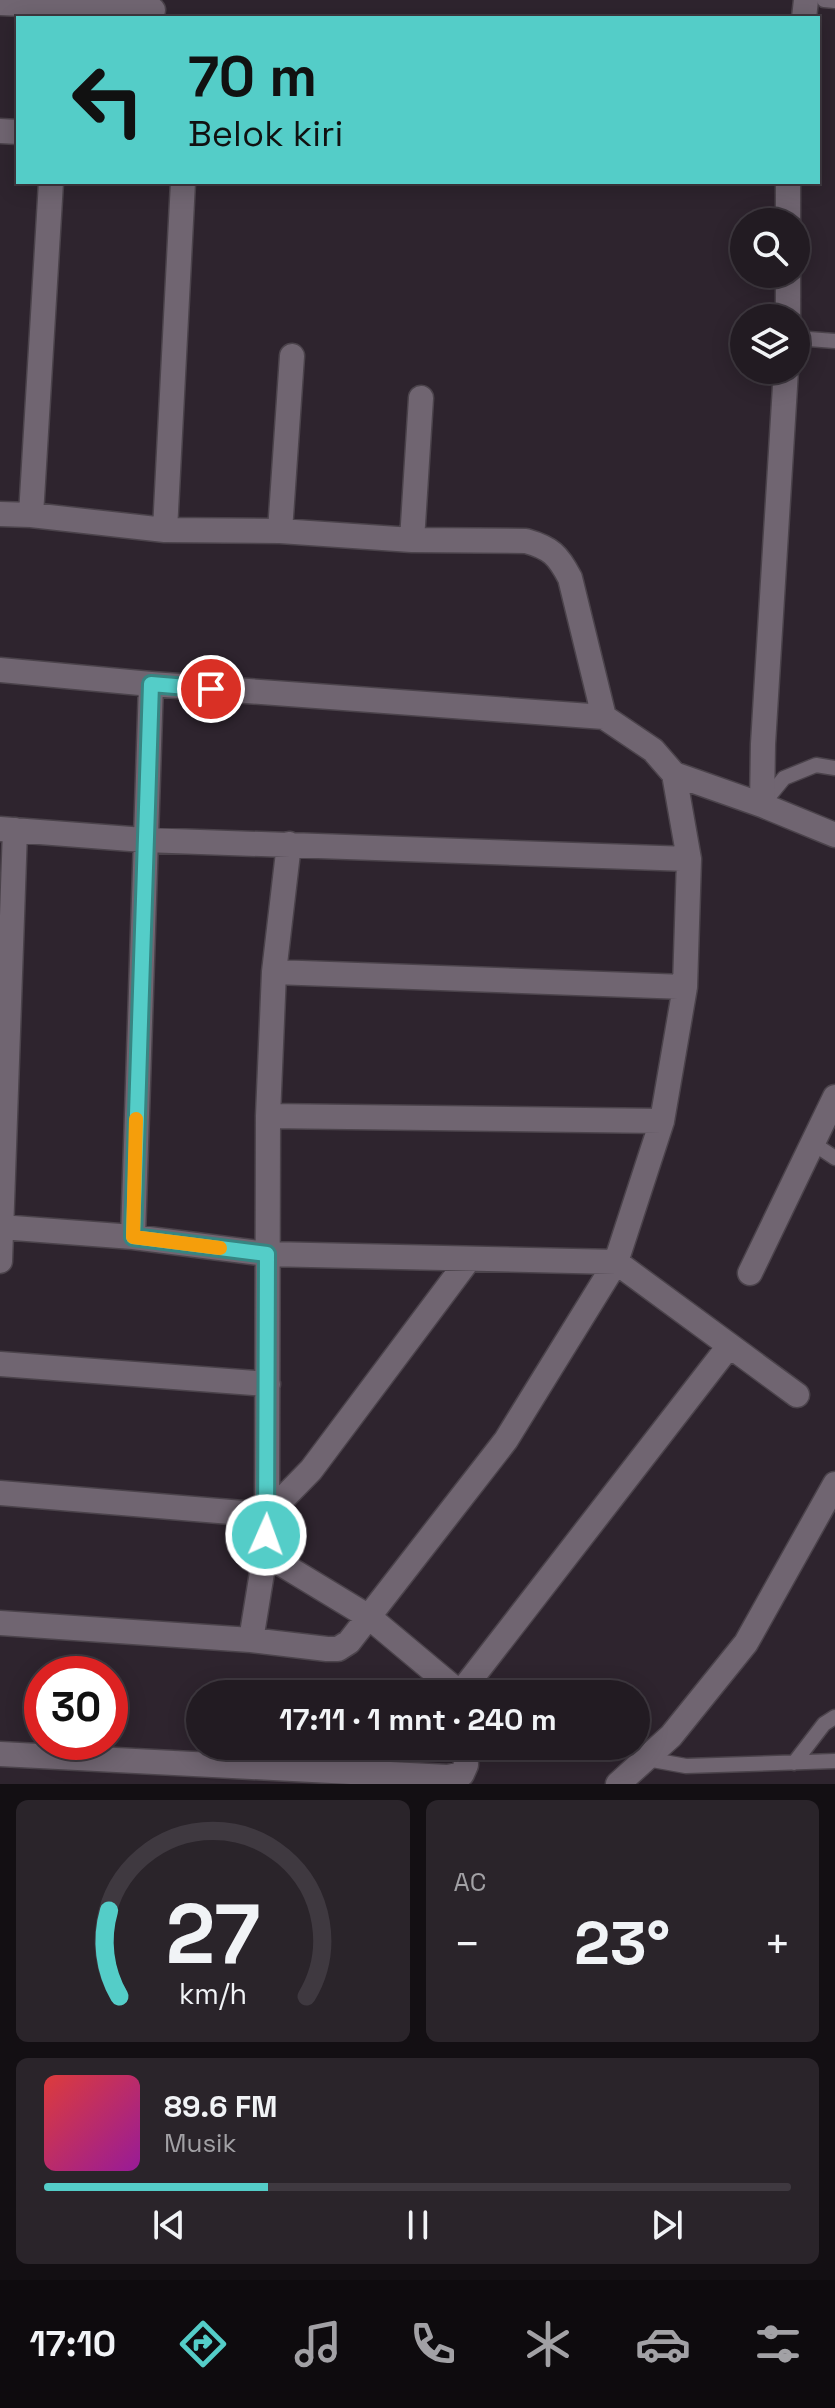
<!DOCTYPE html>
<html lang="id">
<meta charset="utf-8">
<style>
:root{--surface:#221b22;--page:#2a242a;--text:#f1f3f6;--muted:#a2a1a5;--line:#3f3940;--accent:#54cdc8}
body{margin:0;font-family:"Space Grotesk",sans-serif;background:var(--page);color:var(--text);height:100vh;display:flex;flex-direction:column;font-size:30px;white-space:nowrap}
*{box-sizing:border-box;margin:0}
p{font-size:26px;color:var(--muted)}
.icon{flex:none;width:44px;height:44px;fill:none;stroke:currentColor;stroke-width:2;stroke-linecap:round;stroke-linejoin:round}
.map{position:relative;height:1784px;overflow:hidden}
.sheet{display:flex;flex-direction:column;gap:16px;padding:16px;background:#130f13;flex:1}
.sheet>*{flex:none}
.guide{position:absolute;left:16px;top:16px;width:804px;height:168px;border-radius:0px;box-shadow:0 4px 20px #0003,0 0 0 2px var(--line);background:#54cdc8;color:#111;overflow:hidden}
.fabs{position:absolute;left:730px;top:208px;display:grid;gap:16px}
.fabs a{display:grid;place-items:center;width:80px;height:80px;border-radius:50%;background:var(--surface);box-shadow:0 4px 20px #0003,0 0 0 2px var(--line);font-size:40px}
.speed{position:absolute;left:24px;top:1656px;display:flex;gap:16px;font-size:40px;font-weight:700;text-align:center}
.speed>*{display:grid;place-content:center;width:104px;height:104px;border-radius:50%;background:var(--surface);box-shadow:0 4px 20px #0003,0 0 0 2px var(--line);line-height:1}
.speed .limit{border:12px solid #d22;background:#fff;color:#111}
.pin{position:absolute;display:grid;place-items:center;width:68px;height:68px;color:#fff;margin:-34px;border:4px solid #fff;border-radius:50%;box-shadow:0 2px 8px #0007}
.me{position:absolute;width:88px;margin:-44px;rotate:2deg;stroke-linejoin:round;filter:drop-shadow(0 0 6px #0008)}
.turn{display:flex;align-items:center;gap:28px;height:168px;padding:0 40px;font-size:36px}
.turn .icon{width:104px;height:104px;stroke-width:2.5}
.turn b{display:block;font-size:56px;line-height:68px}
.big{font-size:60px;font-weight:800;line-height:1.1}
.sheet .tile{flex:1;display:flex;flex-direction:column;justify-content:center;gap:12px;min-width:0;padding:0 28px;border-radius:12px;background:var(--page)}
.sheet .dial{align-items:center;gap:0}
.dial svg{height:208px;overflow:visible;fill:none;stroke:var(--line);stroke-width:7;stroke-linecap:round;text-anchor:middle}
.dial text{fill:var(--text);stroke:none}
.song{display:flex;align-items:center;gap:24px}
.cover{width:96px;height:96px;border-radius:12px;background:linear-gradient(135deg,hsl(0 70% 55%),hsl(300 70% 35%))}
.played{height:8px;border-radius:4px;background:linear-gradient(90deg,var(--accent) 30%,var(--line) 30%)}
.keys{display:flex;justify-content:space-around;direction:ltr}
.heat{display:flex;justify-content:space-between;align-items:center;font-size:44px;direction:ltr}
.sheet .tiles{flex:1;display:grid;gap:16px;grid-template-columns:1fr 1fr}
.tile:last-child{grid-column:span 2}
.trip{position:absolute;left:186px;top:1680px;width:464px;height:80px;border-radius:40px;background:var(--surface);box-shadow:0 4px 20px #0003,0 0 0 2px var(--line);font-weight:800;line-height:80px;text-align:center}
.tab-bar{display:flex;height:128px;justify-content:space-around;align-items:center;background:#0e0b0e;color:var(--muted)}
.tab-bar .icon{width:56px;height:56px}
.tab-bar .selected{color:var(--accent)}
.tab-bar b{font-size:36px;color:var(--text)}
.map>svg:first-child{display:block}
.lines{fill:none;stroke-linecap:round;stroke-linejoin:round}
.lane-casing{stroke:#4b434b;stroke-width:17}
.street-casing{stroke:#4b434b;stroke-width:27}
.lane{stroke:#706571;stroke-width:14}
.street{stroke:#706571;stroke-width:24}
.route-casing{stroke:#378582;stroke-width:20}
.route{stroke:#54cdc8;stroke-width:14}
.slow{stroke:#f59e0b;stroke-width:14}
</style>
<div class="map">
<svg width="835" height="1784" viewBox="0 0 835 1784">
<rect width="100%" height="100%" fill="#2e242e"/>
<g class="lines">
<g class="lane-casing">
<path id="lane" d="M 824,0 L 835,1
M 796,338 L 835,341
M 762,805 L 784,778 L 816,765 L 835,768
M 814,1144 L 835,1158
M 647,1759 L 686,1766 L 835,1761
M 794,1763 L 824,1724 L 835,1717"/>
</g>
<g class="street-casing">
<path id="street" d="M 0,3 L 153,10
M 804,18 L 806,0
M 0,131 L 18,132
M 788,182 L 788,222
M 788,274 L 788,318
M 0,514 L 31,515 L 165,530 L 280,531 L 412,540 L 526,541 C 551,548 558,555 570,578 L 604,717
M 31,515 L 51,182
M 165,530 L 183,182
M 280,531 L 292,356
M 412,540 L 421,398
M 0,670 L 151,684 L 604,717 L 653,750 L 674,774 L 762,805 L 835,835
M 762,805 L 763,744 L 786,370
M 0,829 L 144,840 L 689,859
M 274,972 L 685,987
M 268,1116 L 662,1121
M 0,1227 L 133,1237 L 267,1254 L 616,1262 L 662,1121 L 685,987 L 689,859 L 674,774
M 133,1237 L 151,684
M 0,1261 L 15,830
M 750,1273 L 835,1097
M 0,1364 L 268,1384
M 0,1493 L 267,1515
M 267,1515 L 311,1470 L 469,1259
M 265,1554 L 369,1617 L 461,1694
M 0,1623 L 251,1640 L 265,1554 L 267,1515 L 268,1116 L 274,972 L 289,844
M 251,1640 L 327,1649 L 338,1649 L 349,1642 L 506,1440 L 616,1262 L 797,1395
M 461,1692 L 729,1346
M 0,1754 L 448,1777 L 462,1774 L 466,1765 L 465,1746
M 618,1784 L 671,1736 L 746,1643 L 835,1484"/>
</g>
<use href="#lane" class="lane"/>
<use href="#street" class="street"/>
</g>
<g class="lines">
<g class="route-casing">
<path id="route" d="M 211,689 L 151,684 L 133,1237 L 267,1254 L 266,1535"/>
</g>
<use href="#route" class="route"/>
<path class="slow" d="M 136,1119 L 133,1237 L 220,1248"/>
</g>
</svg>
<div class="fabs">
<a><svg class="icon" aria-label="search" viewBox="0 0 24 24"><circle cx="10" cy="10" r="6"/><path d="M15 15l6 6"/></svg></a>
<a><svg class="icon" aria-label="layers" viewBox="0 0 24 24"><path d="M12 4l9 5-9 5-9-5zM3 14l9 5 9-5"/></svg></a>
</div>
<div class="speed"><div class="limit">30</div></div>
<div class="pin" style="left:211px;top:689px;background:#d93025"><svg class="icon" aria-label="arrive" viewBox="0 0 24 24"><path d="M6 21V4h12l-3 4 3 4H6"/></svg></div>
<svg class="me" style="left:266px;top:1535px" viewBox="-20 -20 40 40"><circle r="17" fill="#54cdc8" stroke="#fff" stroke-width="3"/><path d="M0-11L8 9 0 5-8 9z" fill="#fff"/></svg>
<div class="trip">17:11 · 1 mnt · 240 m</div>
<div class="guide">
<div class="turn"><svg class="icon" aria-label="left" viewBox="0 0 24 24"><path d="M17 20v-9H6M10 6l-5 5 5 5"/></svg><div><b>70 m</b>Belok kiri</div></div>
</div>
</div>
<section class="sheet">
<div class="tiles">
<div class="tile dial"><svg viewBox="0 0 100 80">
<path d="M14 69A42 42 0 1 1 86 69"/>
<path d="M14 69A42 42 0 0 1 10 36" stroke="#54cdc8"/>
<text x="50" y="56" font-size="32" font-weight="700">27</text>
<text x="50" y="72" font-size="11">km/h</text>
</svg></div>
<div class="tile"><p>AC</p>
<div class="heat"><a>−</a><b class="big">23°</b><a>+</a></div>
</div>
<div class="tile">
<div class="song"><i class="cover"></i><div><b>89.6 FM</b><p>Musik</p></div></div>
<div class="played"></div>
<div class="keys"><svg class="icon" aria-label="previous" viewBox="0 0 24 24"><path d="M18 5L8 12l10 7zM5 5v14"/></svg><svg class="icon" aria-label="pause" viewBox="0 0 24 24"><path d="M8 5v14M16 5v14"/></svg><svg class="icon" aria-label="next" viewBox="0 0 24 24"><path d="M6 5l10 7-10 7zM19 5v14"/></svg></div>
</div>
</div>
</section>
<nav class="tab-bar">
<b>17:10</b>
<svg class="icon selected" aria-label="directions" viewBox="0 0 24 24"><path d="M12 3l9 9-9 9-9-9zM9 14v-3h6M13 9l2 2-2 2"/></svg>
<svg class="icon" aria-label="music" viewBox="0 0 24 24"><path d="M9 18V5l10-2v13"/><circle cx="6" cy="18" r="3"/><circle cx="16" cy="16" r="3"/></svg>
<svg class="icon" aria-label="phone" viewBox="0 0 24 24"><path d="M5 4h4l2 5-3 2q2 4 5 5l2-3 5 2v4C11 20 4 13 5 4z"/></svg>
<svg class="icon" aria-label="climate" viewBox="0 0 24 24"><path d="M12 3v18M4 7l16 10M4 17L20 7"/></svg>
<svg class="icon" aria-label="car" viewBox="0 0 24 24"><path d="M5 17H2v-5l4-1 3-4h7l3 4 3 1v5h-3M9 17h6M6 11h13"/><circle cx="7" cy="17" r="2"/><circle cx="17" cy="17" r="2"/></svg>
<svg class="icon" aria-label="filters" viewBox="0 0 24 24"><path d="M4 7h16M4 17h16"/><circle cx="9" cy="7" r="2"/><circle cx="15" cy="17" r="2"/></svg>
</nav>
